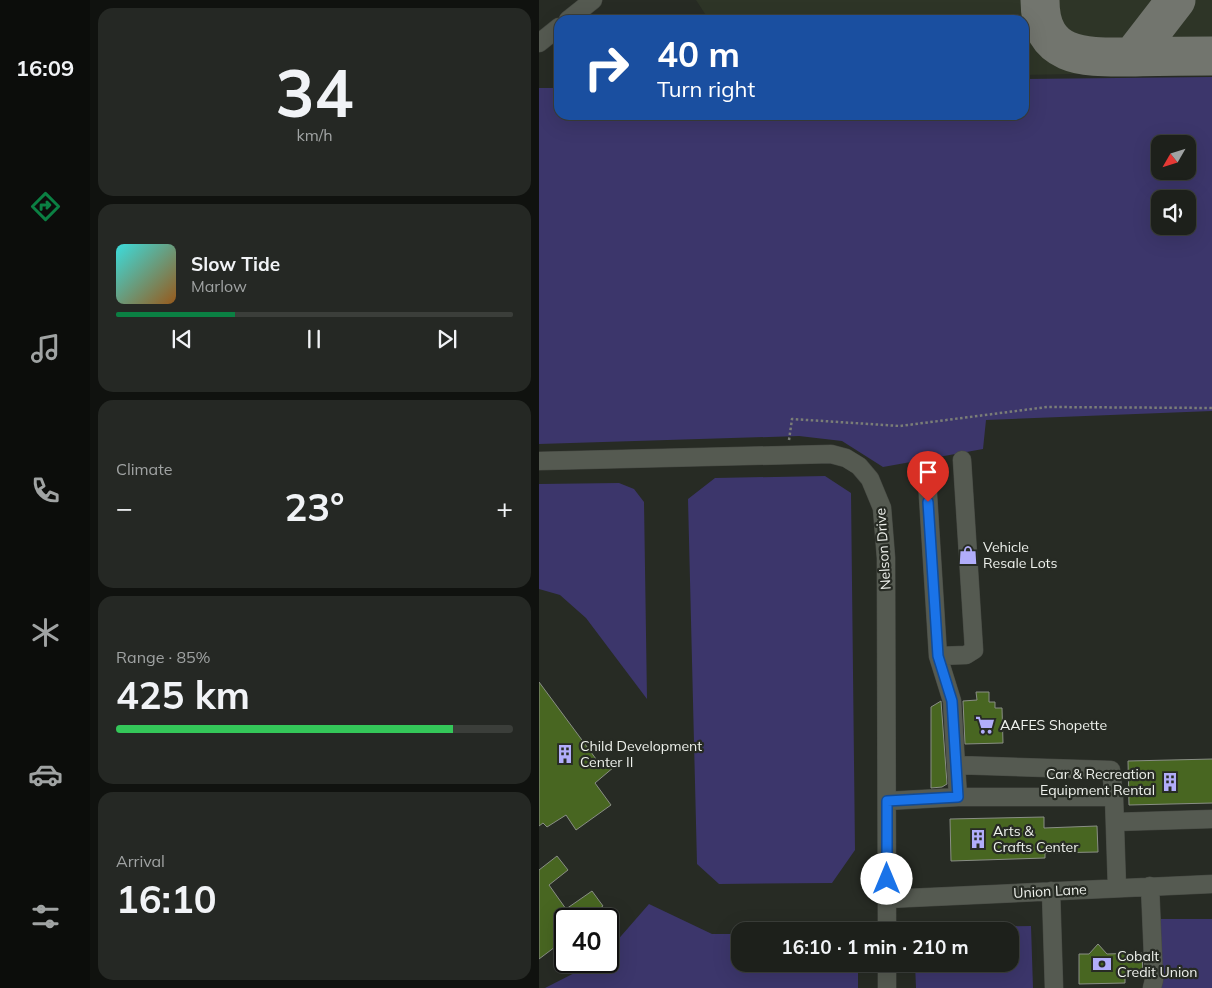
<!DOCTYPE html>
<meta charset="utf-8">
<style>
:root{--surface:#1d201b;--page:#252824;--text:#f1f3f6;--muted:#a0a3a3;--line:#3b3e3a;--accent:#0b8043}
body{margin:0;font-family:Mulish,sans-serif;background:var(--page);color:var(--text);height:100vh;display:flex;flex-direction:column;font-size:19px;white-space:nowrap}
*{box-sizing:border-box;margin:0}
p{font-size:16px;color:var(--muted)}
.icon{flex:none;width:28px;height:28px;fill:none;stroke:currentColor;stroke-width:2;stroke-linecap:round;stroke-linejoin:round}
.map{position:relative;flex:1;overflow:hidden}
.side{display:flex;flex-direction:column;gap:8px;padding:8px;background:#10120f;width:449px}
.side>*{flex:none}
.top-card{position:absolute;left:15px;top:15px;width:475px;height:105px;border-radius:15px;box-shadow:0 5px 20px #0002,0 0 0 1px var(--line);background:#1a4fa0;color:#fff;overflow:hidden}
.needle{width:32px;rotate:231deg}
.fabs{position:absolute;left:612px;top:135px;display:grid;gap:10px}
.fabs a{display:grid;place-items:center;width:45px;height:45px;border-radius:10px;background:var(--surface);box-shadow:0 5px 20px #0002,0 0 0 1px var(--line);font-size:25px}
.speed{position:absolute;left:15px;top:908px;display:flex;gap:10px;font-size:25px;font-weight:700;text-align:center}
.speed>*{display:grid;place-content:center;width:65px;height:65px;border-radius:50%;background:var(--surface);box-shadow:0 5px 20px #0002,0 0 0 1px var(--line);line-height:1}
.speed .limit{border:2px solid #111;border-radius:8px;background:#fff;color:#111}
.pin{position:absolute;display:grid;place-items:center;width:42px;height:42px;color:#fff;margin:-51px -21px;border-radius:50% 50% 50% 0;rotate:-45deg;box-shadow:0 0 5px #0007}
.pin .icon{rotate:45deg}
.me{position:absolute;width:55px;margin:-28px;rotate:0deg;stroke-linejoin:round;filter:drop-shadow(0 0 4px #0008)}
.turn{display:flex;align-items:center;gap:18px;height:105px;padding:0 20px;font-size:22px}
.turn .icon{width:65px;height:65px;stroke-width:2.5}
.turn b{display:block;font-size:35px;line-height:42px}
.big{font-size:38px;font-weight:700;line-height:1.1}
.side .widget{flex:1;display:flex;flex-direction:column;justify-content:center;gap:8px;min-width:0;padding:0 18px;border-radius:15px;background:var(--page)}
.side .dial{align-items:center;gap:0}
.dial b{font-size:65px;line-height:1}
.song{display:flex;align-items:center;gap:15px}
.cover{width:60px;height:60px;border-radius:8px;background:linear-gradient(135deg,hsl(180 70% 55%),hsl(30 70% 35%))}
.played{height:5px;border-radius:2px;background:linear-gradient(90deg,var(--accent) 30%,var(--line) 30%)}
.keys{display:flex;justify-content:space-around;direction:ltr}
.heat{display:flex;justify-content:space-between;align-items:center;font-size:28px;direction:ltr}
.charge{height:8px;border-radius:4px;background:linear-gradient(90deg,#34c759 85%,var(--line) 0)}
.trip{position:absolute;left:192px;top:922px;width:288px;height:50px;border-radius:15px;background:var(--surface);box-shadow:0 5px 20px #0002,0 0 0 1px var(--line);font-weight:700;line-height:50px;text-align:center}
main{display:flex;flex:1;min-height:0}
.menu{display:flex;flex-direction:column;width:90px;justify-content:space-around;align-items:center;background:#0c0d0b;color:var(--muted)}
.menu .icon{width:35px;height:35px}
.menu .selected{color:var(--accent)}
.menu b{font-size:22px;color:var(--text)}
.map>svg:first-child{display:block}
.built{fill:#2e3527}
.green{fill:#3c366b;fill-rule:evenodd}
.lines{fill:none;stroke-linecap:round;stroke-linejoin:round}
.taxiway{stroke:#72756e;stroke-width:39}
.building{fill:#486621;stroke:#898e85}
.minor-casing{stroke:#464943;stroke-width:19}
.path{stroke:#7a7d77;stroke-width:2.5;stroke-dasharray:2.5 2.5;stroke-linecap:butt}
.minor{stroke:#555a51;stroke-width:18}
.route-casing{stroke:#114b97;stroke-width:12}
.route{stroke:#1a73e8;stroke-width:9}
.labels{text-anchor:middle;stroke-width:4.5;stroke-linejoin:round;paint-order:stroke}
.poi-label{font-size:14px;fill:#eff2ed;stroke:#272b24;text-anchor:start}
.street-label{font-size:14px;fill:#eff2ed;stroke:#272b24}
</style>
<main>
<nav class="menu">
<b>16:09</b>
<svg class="icon selected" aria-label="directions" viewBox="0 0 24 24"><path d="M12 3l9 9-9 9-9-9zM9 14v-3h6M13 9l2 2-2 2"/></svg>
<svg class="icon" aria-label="music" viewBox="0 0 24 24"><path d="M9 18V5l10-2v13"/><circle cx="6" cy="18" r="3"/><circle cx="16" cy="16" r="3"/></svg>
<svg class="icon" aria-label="phone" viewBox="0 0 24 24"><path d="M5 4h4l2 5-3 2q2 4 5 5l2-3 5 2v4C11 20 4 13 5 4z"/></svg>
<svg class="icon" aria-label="climate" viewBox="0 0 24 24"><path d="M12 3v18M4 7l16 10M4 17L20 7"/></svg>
<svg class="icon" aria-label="car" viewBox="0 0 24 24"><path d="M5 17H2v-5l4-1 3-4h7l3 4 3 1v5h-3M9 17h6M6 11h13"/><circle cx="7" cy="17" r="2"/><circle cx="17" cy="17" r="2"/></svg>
<svg class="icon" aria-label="filters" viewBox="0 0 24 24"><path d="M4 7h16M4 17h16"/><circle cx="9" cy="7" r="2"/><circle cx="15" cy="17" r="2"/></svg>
</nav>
<section class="side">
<div class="widget dial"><b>34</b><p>km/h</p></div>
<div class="widget">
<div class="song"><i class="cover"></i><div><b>Slow Tide</b><p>Marlow</p></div></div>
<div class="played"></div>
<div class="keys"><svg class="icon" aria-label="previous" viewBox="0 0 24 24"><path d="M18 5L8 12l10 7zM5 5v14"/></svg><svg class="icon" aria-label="pause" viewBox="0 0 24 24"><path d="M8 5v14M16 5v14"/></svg><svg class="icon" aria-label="next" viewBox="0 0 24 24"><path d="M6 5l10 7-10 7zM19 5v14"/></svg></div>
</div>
<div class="widget"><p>Climate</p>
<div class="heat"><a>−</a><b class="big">23°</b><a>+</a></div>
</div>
<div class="widget"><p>Range · 85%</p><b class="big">425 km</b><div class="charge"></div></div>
<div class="widget"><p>Arrival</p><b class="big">16:10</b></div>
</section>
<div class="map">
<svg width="674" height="988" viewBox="0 0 674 988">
<rect width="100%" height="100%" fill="#272b24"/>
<path class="built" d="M 157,0 L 673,0 L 673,71 L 485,75 L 485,20 L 170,20 Z"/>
<path class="green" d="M 673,77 L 673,411 L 447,420 L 444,449 L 344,467 L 303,441 L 260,436 L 0,444 L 0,88 L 20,88 L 20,115 L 485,115 L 485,79 ZM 621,144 L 649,144 L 649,171 L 621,171 ZM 621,199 L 649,199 L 649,226 L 621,226 Z
M 286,476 L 312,493 L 316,850 L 293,883 L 180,884 L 158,864 L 149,499 L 176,478 Z
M 80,483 L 95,489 L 105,502 L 108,699 L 47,618 L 21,595 L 0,589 L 0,484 Z
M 110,904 L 173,934 L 201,934 L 201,964 L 319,964 L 319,988 L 6,988 L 59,961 L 69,961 L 69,951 Z
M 622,919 L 673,919 L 673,988 L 619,988 Z
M 492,926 L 494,988 L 377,988 L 376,964 L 471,964 L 471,931 L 380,931 L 383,927 Z"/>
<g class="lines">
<path class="taxiway" d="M 501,0 C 501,62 551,57 596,57 C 622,56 648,56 674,56
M 593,57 L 637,0"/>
</g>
<path class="building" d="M 0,682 L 60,763 L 68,757 L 75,767 L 56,783 L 72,805 L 37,830 L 27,815 L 8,827 L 4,823 L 0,826 Z
M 437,692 L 450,692 L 450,702 L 456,702 L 456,708 L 463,708 L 464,743 L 426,744 L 424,701 L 438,700 Z
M 402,701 L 408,784 L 403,787 L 392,788 L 392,707 Z
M 674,759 L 674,803 L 590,805 L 589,761 Z
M 505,817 L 505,828 L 558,826 L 559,852 L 506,853 L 506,858 L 412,861 L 411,819 Z
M 18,856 L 29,870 L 10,885 L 27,909 L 53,891 L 64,906 L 46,919 L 26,919 L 26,961 L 16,947 L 0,959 L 0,870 Z
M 559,944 L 568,954 L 603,953 L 604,975 L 586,975 L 586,983 L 540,984 L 540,954 L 550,954 Z"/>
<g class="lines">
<g class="minor-casing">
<path id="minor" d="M 29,20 L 54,0
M 0,43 L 20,27
M 0,461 L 292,454 L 307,458 L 320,466 L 331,479 L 343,508 L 347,558 L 348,931
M 387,463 L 399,656 L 413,701 L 419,797
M 399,656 L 427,655 L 435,650 L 423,460
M 417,765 L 572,770 L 575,797 L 578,888
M 348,801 L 419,797 L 575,797
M 576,822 L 674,819
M 611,886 L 615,980 L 613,988
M 512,891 L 515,988
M 348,899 L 674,884
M 348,964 L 348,988"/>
</g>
<path class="path" d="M 250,440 L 253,419 L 361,426 L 508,407 L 674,408"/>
<use href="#minor" class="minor"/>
</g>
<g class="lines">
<g class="route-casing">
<path id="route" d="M 348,879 L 348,801 L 419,797 L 413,701 L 399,656 L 389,502"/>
</g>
<use href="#route" class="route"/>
</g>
<defs>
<g id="shop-bare" transform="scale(1.5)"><path d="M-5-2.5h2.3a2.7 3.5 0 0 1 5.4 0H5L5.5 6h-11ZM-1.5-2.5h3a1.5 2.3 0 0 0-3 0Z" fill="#b1adfa" stroke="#272b24" stroke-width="2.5" paint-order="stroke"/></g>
<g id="supermarket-bare" transform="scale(1.5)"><path d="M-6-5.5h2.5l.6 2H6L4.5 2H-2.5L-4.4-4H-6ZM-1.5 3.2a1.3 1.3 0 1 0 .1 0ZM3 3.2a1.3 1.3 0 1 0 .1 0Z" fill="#b1adfa" stroke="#272b24" stroke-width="2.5" paint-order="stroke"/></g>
<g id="building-bare" transform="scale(1.5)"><path d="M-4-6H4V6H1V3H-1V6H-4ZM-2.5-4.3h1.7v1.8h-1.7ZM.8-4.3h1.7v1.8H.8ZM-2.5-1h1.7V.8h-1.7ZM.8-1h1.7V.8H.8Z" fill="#b1adfa" stroke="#272b24" stroke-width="2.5" paint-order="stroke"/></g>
<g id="bank-bare" transform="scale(1.5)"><path d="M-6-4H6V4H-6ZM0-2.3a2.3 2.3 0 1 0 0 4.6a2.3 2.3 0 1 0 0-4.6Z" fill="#b1adfa" stroke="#272b24" stroke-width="2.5" paint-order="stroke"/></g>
</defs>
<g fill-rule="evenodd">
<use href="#shop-bare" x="429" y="555"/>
<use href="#supermarket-bare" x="446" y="725"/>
<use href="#building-bare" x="26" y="754"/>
<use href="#building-bare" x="631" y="782"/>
<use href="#building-bare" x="439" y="839"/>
<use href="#bank-bare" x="563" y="964"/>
</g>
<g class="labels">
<g class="poi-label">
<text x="444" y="552">Vehicle<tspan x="444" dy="16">Resale Lots</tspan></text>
<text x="461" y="730">AAFES Shopette</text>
<text x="41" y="751">Child Development<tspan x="41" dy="16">Center II</tspan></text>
<text x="616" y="779" text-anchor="end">Car &amp; Recreation<tspan x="616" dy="16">Equipment Rental</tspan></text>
<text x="454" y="836">Arts &amp;<tspan x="454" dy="16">Crafts Center</tspan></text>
<text x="578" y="961">Cobalt<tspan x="578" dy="16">Credit Union</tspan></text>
</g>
<g class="street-label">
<text transform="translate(344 549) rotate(-94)" y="5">Nelson Drive</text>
<text transform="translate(511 891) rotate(-3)" y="5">Union Lane</text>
</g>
</g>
</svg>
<div class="fabs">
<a><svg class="needle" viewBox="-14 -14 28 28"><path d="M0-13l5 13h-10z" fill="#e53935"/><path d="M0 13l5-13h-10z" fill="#a0a3a3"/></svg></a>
<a><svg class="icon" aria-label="sound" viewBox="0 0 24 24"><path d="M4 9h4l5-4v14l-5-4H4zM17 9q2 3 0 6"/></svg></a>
</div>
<div class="speed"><div class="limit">40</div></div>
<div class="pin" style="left:389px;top:502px;background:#d93025"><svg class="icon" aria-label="arrive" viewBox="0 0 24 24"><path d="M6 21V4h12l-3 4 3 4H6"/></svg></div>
<svg class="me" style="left:348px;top:879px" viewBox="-20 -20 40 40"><circle r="19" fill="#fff"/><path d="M0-13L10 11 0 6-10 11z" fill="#1a73e8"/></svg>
<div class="trip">16:10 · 1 min · 210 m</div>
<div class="top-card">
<div class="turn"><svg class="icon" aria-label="right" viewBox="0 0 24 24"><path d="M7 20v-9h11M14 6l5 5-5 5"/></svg><div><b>40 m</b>Turn right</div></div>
</div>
</div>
</main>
